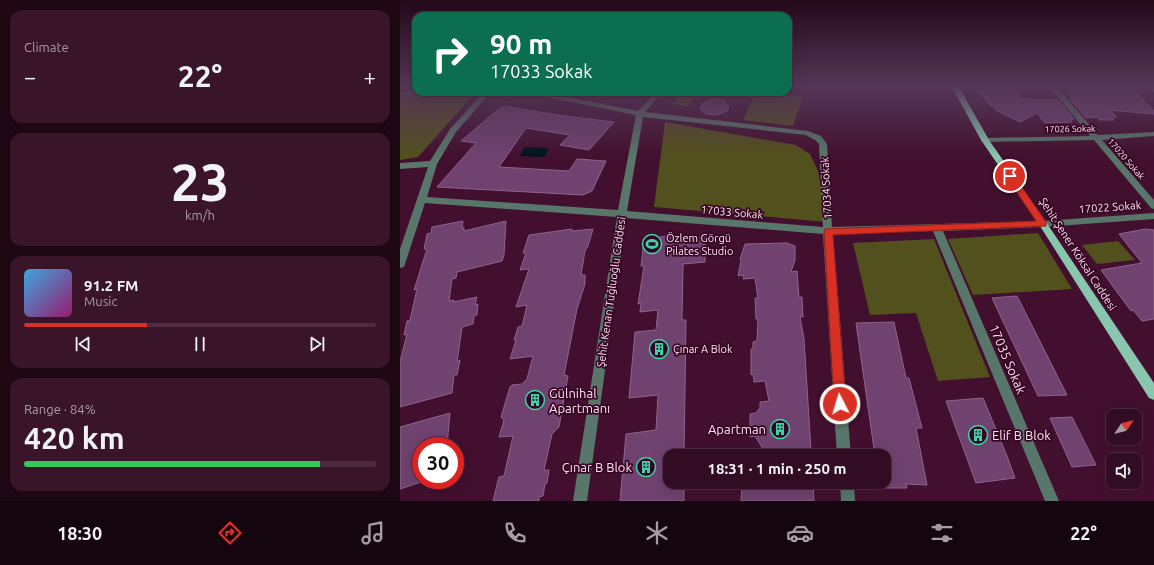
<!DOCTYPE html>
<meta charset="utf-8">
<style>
:root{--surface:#320c22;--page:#3a152a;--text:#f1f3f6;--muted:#a89ba5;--line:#4d2c40;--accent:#d93025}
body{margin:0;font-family:Ubuntu,sans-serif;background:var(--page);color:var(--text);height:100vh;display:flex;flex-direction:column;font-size:15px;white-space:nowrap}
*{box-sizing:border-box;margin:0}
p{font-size:13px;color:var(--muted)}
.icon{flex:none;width:22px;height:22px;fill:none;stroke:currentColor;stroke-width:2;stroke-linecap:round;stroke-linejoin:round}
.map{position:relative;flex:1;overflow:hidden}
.panel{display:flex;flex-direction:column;gap:10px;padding:10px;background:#1c0713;width:400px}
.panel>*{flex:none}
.hud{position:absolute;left:12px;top:12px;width:380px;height:84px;border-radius:12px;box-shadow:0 4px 16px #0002,0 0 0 1px var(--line);background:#0b6e4f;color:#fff;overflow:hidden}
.needle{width:26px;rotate:55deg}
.buttons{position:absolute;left:706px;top:409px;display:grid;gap:8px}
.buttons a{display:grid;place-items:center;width:36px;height:36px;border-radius:8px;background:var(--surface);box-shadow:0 4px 16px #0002,0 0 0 1px var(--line);font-size:20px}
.speed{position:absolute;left:12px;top:437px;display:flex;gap:8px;font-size:20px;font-weight:700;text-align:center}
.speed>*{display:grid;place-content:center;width:52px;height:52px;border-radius:50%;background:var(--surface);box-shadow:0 4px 16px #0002,0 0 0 1px var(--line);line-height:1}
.speed .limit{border:6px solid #d22;background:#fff;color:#111}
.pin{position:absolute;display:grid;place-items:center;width:34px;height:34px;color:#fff;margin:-17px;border:2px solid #fff;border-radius:50%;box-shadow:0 1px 4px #0007}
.me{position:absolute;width:44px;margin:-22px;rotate:355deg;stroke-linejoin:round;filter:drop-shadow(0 0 3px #0008)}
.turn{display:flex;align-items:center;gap:14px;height:84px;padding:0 12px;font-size:18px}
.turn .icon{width:52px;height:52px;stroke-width:2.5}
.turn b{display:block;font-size:28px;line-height:34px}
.big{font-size:30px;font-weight:600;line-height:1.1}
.panel .card{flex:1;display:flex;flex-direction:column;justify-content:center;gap:6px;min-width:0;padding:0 14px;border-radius:12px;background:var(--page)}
.panel .dial{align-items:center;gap:0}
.dial b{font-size:52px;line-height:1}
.song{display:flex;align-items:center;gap:12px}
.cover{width:48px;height:48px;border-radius:6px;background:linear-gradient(135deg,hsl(200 70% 55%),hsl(320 70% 35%))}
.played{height:4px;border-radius:2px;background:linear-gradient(90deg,var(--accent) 35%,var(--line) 35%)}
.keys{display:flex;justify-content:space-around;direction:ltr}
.heat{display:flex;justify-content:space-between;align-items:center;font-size:22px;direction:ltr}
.charge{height:6px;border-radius:3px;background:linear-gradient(90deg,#34c759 84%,var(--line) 0)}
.trip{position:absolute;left:263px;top:449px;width:228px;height:40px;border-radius:12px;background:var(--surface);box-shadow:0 4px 16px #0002,0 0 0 1px var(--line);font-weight:600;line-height:40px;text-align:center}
.tab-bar{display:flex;height:64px;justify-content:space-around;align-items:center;background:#14050e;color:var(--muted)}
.tab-bar .icon{width:28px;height:28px}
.tab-bar .on{color:var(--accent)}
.tab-bar b{font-size:18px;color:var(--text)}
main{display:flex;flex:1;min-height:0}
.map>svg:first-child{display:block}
.green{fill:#52501c}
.water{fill:#00141e}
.building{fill:#6f426f;stroke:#90628f}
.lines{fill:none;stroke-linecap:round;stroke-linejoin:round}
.minor{fill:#59766a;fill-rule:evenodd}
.major{fill:#88c6ad;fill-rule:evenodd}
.route{fill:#d93025;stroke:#8d1f18}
.labels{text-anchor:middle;stroke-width:3.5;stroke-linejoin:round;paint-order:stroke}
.far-street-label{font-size:9px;fill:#fee3f0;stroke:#370524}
.street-label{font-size:11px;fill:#fee3f0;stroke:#370524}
.poi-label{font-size:11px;fill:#fee3f0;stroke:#370524;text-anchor:start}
.near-street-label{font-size:13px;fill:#fee3f0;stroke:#370524}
.near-poi-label{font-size:13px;fill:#fee3f0;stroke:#370524;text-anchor:start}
</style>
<main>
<section class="panel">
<div class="card"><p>Climate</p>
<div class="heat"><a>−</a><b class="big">22°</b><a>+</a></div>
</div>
<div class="card dial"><b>23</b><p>km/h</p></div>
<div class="card">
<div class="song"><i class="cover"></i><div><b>91.2 FM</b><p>Music</p></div></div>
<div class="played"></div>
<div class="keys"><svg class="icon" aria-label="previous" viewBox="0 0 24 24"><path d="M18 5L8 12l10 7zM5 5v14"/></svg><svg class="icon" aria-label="pause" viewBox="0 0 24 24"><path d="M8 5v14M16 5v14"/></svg><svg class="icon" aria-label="next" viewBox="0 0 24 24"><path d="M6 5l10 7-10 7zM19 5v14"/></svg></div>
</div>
<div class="card"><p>Range · 84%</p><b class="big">420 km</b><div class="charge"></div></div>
</section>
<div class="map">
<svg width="754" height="501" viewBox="0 0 754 501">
<rect width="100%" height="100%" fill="#42102e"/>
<path class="green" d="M 31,92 L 76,92 L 18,157 L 0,160 L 0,96 Z
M 283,92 L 298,92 L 288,107 L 273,104 Z
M 356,92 L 403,96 L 393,126 L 343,120 Z
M 265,122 L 396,145 L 410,154 L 418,171 L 427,222 L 254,207 Z
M 638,233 L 672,289 L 573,295 L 548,239 Z
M 534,239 L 590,377 L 538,381 L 516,313 L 470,315 L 453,243 Z
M 718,241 L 735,260 L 697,264 L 682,245 Z"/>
<path class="water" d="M 125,147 L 149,148 L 144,157 L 120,156 Z"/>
<path class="building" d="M 575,87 L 612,87 L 623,99 L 658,100 L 674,119 L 670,119 L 672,122 L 645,123 L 637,113 L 620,122 L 595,110 L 596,109 L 590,105 Z
M 667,87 L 731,87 L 754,111 L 754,114 L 709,110 L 717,117 L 711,117 L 714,120 L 700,120 L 697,117 L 686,118 L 670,99 L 673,99 L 666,90 L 670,90 Z
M 314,99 L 323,100 L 329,106 L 327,111 L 316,115 L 306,114 L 300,109 L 303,103 Z
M 105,106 L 157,115 L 214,122 L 189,150 L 160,145 L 170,135 L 126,128 L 99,167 L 169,171 L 177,159 L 206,161 L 192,191 L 183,195 L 37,187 L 76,143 L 61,141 L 101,107 Z
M 63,221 L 62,228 L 64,228 L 64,231 L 106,221 L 104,255 L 102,261 L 57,272 L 56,278 L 52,279 L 49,301 L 54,300 L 53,302 L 77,297 L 75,305 L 78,304 L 77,315 L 74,316 L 73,324 L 62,327 L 57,362 L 60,360 L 57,375 L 54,375 L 52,393 L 0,407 L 0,362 L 7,334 L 4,335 L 7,321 L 10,320 L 17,289 L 14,290 L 27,249 L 24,249 L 27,234 L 31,233 L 32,227 Z
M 172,229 L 172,231 L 193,229 L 188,246 L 185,251 L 181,275 L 185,275 L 185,284 L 177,309 L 164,375 L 168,376 L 159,427 L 152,434 L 144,470 L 149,470 L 147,483 L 145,484 L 143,496 L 139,497 L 139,501 L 93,501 L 99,477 L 104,476 L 113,436 L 99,437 L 104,420 L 101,417 L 110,387 L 112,385 L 122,384 L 127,379 L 133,356 L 110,359 L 116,340 L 114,340 L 118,327 L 122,326 L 127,305 L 116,307 L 129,269 L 120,270 L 126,253 L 123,253 L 129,235 Z
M 745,229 L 754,230 L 754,319 L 742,321 L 733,310 L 731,311 L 701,270 L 742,263 L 719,234 Z
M 266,236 L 275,236 L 274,238 L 284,237 L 284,239 L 305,237 L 305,262 L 283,264 L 282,320 L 286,320 L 284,456 L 270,456 L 270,482 L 284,482 L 284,501 L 220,501 L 226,434 L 256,430 L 258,395 L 229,398 L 235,332 L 256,330 L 258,310 L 240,312 L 241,303 L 238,304 L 244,266 L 241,266 L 244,240 Z
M 387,243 L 395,246 L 395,260 L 391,272 L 397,271 L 399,297 L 402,297 L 403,317 L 400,317 L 404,339 L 411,450 L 370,451 L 370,448 L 363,449 L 355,436 L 350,437 L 350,414 L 356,413 L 360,408 L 360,402 L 369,401 L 365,381 L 354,382 L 353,374 L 351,375 L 351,349 L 353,349 L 353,342 L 357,341 L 358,319 L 356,319 L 355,298 L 358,298 L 355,278 L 343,279 L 344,275 L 338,276 L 341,261 L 340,259 L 345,244 Z
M 617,296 L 667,395 L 638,396 L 592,298 Z
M 494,322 L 506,378 L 509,378 L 522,428 L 516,428 L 527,485 L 506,484 L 507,488 L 484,488 L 484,456 L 475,456 L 456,323 Z
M 583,398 L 607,456 L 615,478 L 576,483 L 546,401 Z
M 50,413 L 47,446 L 21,446 L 21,482 L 0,489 L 0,427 Z
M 672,417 L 696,465 L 672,467 L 650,418 Z
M 342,482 L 413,482 L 414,501 L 341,501 Z"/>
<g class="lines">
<path class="minor" d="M 650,87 L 657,87 L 698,135 L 754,132 L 754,136 L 702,140 L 754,200 L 754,209 L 751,208 L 694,140 L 582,142 L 581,140 L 585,138 L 690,136 Z
M 748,87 L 754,87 L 754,92 Z
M 16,90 L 16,92 L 19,92 L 18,93 L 0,96 L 0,92 Z
M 84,92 L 91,92 L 56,132 L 37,164 L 27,197 L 218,210 L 236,115 L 132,94 L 129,92 L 142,92 L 238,111 L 256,92 L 263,92 L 245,112 L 408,131 L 421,136 L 427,144 L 432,227 L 643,221 L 754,213 L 754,219 L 643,227 L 543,231 L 659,501 L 645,501 L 533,231 L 433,234 L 451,456 L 437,456 L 423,234 L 226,218 L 187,501 L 173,501 L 217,217 L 25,203 L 5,264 L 4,267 L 0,268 L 0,249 L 28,167 L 0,169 L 0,163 L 30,161 L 50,129 ZM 243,117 L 406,135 L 415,140 L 419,144 L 423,227 L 227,211 Z
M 440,482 L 454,482 L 455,501 L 441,501 Z"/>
<path class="major" d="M 552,87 L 559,87 L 589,140 L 646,222 L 754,383 L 754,400 L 749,398 L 640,226 L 581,140 Z"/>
</g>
<linearGradient id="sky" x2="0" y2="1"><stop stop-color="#240919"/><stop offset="0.55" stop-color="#543757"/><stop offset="1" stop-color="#543757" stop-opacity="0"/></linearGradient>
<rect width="754" height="157" fill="url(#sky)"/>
<path class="route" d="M 607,174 L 613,174 L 646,222 L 646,226 L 433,235 L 446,404 L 444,408 L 440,410 L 436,408 L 434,404 L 424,232 L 425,229 L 636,221 L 606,176 Z"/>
<defs>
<g id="stadium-ring" transform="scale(1)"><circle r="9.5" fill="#370524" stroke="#3ad4a5" stroke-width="1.5"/><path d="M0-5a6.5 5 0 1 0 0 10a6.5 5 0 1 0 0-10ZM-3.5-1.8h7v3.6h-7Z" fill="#3ad4a5"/></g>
<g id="building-ring" transform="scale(1)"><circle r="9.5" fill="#370524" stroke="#3ad4a5" stroke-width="1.5"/><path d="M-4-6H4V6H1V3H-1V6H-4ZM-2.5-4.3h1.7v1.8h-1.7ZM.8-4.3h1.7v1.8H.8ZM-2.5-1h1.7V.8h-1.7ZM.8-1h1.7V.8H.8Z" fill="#3ad4a5"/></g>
</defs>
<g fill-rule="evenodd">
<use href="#stadium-ring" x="252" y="244"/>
<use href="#building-ring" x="259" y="349"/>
<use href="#building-ring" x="135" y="400"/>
<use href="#building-ring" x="380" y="429"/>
<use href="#building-ring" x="578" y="435"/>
<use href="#building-ring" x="246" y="467"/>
</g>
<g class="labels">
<g class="far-street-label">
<text transform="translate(670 129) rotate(-1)" y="3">17026 Sokak</text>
<text transform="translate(726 159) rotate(49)" y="3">17020 Sokak</text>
</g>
<g class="street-label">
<text transform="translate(426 188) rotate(-93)" y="4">17034 Sokak</text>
<text transform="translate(710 207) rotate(-4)" y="4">17022 Sokak</text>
<text transform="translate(332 212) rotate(5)" y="4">17033 Sokak</text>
<text transform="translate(678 254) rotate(57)" y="4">Şehit Şener Köksal Caddesi</text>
<text transform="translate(211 292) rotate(-82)" y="4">Şehit Kenan Tuğluoğlu Caddesi</text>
</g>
<g class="poi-label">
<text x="266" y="242">Özlem Görgü<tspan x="266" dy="13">Pilates Studio</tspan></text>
<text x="273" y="353">Çınar A Blok</text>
</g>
<g class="near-street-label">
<text transform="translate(608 359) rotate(67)" y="5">17035 Sokak</text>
</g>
<g class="near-poi-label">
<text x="149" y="398">Gülnihal<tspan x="149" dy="15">Apartmanı</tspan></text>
<text x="366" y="434" text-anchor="end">Apartman</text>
<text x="592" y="440">Elif B Blok</text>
<text x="232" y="472" text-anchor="end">Çınar B Blok</text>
</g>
</g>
</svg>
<div class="buttons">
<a><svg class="needle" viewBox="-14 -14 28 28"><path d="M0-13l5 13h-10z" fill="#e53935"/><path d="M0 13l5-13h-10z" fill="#a89ba5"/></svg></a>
<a><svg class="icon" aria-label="sound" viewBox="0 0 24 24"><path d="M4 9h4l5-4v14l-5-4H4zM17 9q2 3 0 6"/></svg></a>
</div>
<div class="speed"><div class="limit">30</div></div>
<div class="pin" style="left:610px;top:176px;background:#d93025"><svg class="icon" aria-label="arrive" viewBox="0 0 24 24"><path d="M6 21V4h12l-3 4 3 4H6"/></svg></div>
<svg class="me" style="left:440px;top:404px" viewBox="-20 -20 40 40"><circle r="17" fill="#d93025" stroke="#fff" stroke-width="3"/><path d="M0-11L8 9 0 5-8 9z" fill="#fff"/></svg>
<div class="trip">18:31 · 1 min · 250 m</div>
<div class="hud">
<div class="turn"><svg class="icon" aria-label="right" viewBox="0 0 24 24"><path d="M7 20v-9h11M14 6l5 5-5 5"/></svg><div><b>90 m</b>17033 Sokak</div></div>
</div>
</div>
</main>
<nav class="tab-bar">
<b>18:30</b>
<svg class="icon on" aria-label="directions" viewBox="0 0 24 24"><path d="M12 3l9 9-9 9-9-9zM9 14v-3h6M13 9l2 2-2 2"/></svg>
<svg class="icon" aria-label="music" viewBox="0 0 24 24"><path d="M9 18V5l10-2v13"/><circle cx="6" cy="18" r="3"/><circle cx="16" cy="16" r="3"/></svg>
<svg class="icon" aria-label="phone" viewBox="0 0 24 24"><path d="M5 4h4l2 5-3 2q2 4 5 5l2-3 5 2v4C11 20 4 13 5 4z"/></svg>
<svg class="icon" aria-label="climate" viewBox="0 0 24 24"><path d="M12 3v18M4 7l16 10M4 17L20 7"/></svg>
<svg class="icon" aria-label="car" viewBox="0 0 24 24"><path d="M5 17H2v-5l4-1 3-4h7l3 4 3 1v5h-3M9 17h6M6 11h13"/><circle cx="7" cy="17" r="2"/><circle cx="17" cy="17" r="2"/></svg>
<svg class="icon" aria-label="filters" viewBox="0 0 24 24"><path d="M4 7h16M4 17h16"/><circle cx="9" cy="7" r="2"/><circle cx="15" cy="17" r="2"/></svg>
<b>22°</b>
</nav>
